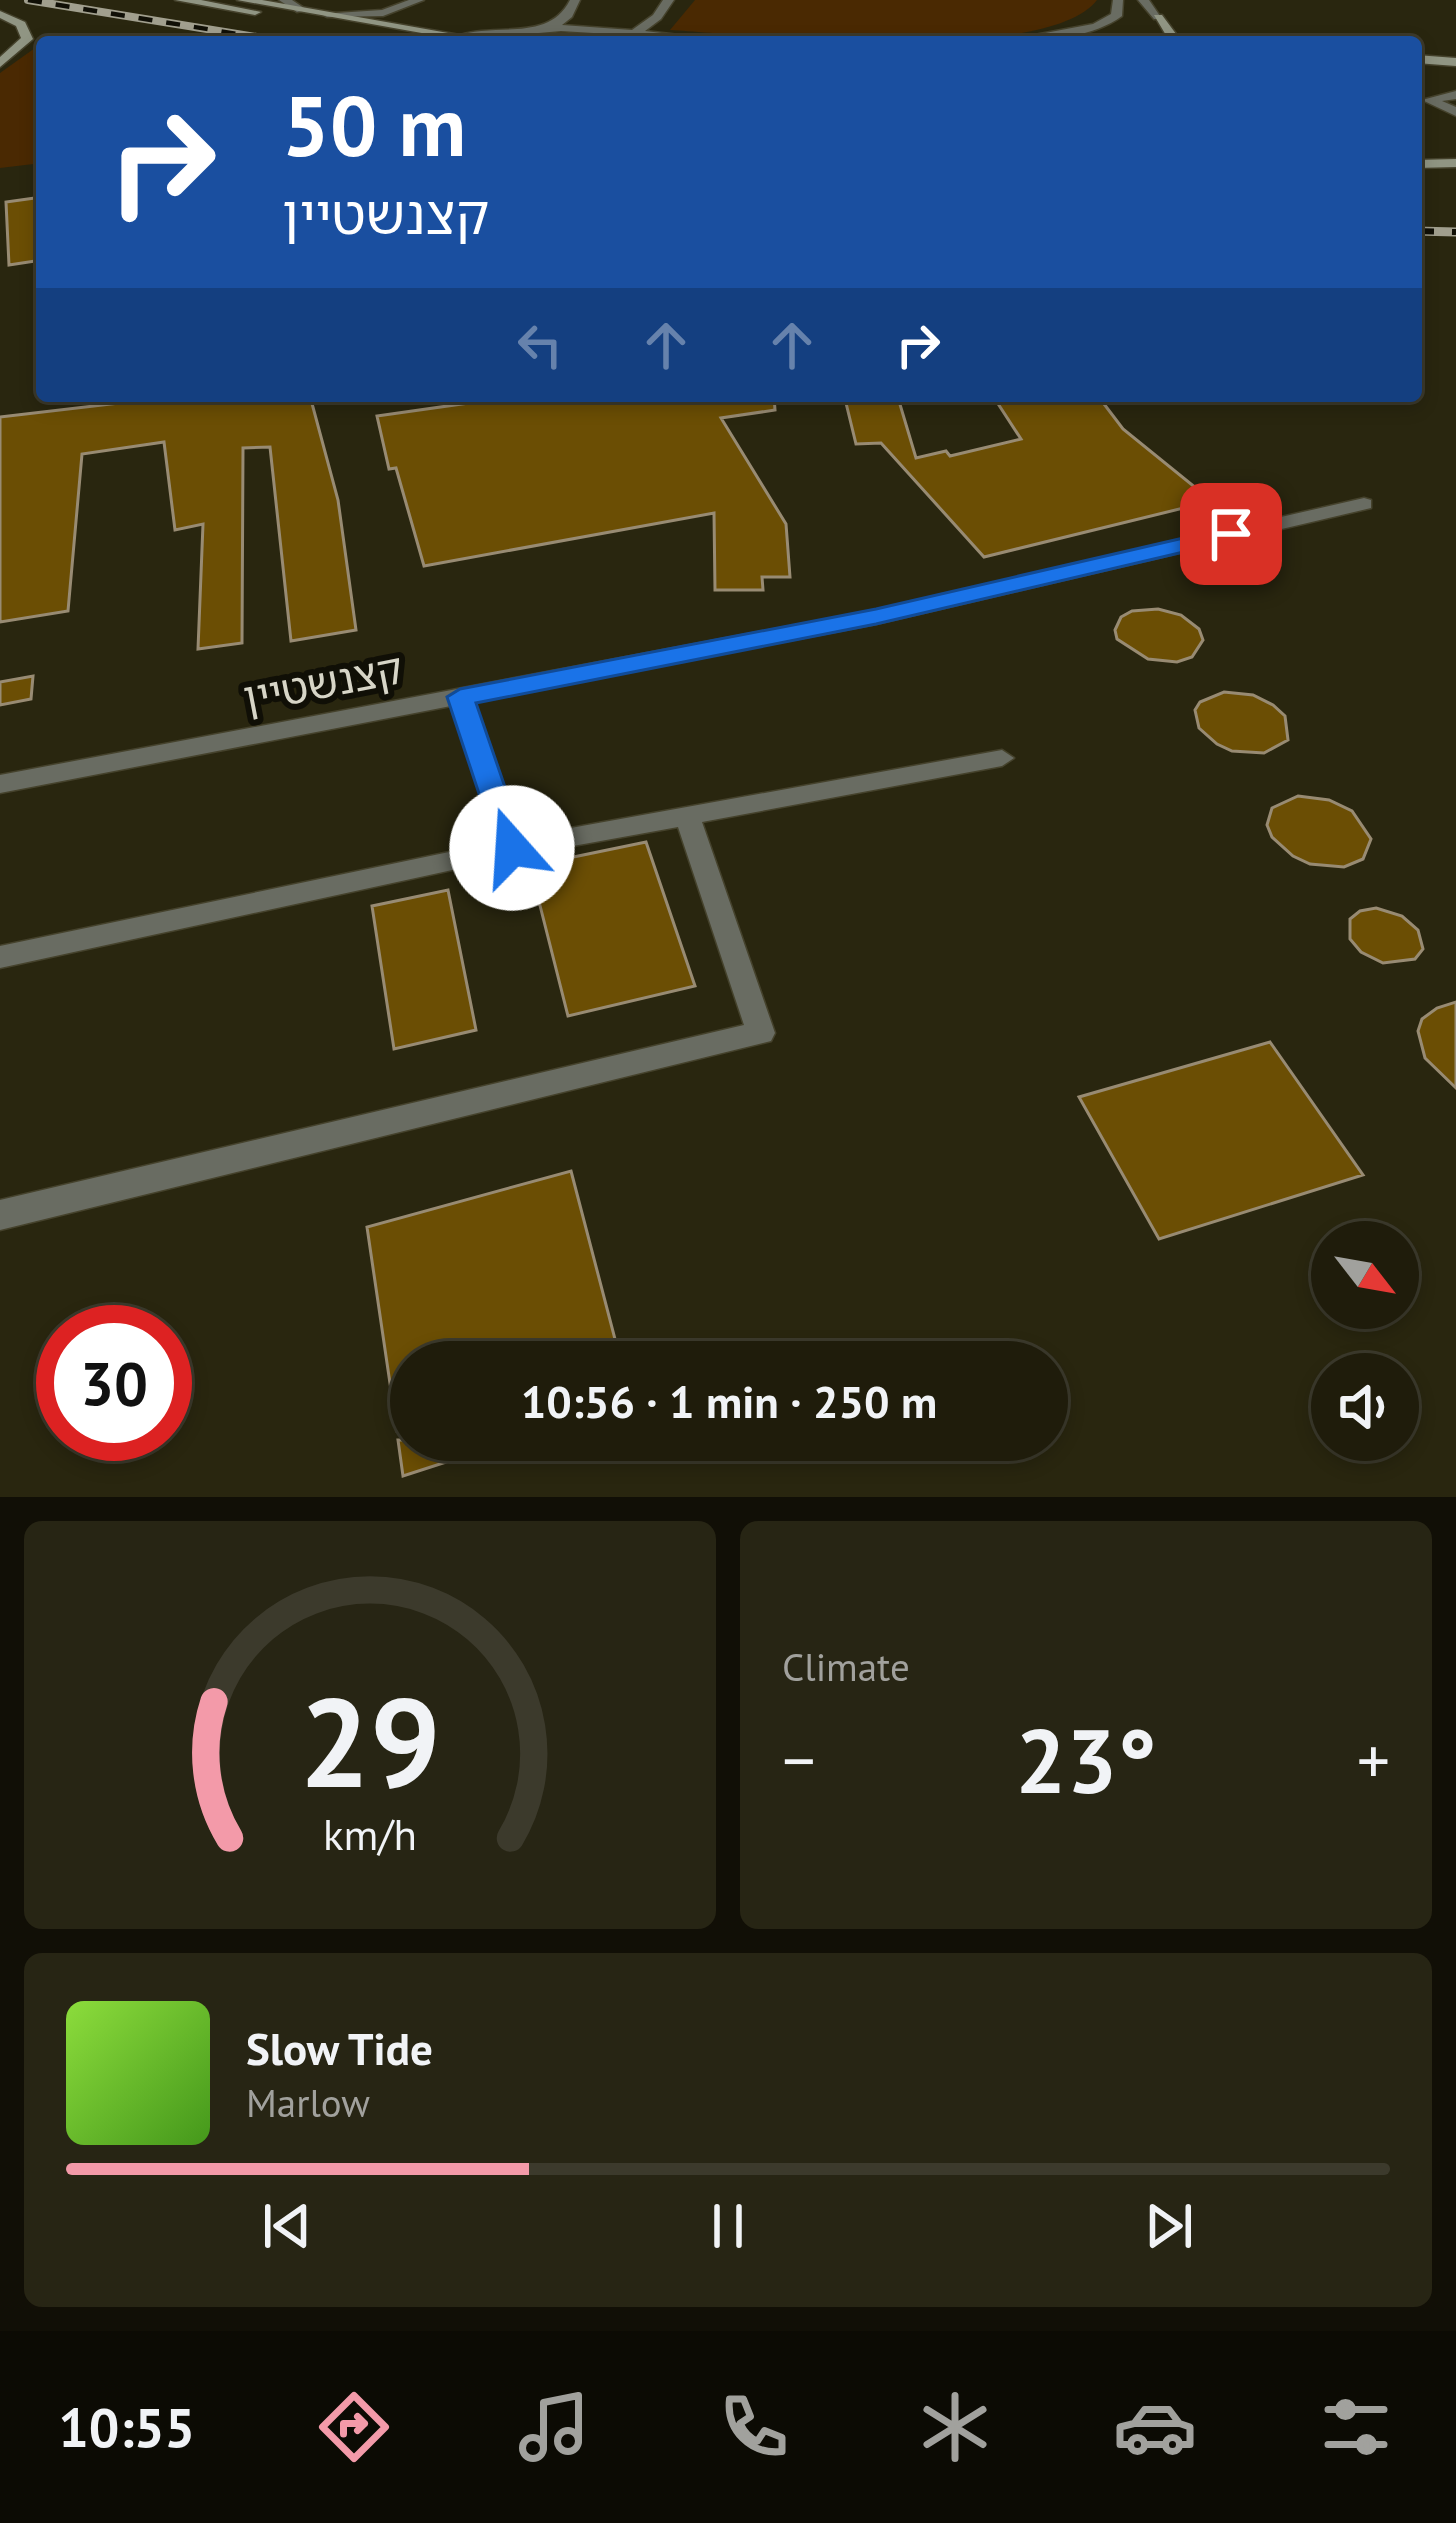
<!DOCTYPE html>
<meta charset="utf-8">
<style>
:root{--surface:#1f1c0b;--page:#272514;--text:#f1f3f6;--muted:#a1a19d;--line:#3c3a2c;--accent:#f39aa9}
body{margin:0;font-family:"PT Sans","Noto Sans Hebrew",sans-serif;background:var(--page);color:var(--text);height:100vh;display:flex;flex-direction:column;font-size:45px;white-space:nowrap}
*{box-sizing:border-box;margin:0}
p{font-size:39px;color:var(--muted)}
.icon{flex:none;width:66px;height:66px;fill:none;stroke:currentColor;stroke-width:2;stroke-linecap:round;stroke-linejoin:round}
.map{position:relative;height:1497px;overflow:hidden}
.panel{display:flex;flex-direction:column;gap:24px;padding:24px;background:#110f06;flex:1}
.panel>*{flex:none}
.guide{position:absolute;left:36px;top:36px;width:1386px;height:366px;border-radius:12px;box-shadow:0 6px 18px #0003,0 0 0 3px var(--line);background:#1a4fa0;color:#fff;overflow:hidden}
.needle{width:78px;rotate:121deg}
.controls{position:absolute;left:1311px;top:1221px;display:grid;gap:24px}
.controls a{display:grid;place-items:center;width:108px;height:108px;border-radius:50%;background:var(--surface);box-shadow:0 6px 18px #0003,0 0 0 3px var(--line);font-size:60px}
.speed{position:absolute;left:36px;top:1305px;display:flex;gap:24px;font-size:60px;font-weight:700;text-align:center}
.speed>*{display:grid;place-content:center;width:156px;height:156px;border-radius:50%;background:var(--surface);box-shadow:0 6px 18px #0003,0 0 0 3px var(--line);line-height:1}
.speed .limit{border:18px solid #d22;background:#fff;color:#111}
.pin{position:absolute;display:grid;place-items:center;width:102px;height:102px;color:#fff;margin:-51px;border-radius:24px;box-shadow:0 6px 18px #0006}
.me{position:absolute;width:132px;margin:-66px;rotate:341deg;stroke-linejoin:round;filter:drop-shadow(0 0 9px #0008)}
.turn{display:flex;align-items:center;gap:42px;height:252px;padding:0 48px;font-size:54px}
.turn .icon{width:156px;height:156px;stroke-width:2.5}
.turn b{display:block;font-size:84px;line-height:102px}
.lanes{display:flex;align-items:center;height:114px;padding:0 48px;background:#0003;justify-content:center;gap:60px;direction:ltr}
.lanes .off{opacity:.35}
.big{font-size:90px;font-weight:600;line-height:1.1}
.panel .card{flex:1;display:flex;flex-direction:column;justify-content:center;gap:18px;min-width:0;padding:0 42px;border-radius:18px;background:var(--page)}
.panel .dial{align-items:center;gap:0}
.dial svg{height:312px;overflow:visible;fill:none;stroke:var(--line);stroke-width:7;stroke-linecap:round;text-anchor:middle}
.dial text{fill:var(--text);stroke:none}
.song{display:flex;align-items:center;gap:36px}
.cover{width:144px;height:144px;border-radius:18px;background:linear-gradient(135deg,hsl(90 70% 55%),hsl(100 70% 35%))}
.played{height:12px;border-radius:6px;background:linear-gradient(90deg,var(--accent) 35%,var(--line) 35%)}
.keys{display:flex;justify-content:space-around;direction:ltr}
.heat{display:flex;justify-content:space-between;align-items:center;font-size:66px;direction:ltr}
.panel .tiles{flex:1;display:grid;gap:24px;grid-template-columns:1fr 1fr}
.card:last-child{grid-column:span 2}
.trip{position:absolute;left:390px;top:1341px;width:678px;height:120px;border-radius:60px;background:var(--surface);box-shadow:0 6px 18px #0003,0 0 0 3px var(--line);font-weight:600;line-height:120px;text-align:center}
.dock{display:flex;height:192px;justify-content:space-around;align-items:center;background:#0c0b04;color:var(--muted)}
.dock .icon{width:84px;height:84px}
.dock .active{color:var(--accent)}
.dock b{font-size:54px;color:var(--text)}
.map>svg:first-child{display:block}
.green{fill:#4a2902}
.building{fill:#6b4e04;stroke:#988b73;stroke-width:3}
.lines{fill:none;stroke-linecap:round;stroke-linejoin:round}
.street-casing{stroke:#45422c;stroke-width:3}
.secondary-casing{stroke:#45422c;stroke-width:3}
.street{fill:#696c62;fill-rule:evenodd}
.secondary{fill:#909583;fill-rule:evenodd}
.rail-far1-casing{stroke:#a19f8e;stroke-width:8}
.rail-casing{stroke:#a19f8e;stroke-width:9}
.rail-far1{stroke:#100f06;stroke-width:4.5;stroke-dasharray:14;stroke-linecap:butt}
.rail{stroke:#100f06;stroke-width:6;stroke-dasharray:18;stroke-linecap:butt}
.route{fill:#1a73e8;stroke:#114b97;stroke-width:3}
.labels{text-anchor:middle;stroke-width:12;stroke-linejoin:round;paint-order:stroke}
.street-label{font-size:42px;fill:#d7d5c7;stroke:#100f06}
</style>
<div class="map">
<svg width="1456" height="1497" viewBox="0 0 1456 1497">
<rect width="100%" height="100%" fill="#29260f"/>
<path class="green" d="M 695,0 L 1097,0 C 1046,66 753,35 670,30 Z
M 42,43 L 42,163 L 0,168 L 0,73 Z"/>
<path class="building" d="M 42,197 L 42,260 L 9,265 L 6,202 Z
M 179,396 L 310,396 L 338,500 L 356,630 L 291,641 L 270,447 L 243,448 L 242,643 L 198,649 L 203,524 L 175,530 L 164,442 L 82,454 L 68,611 L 0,622 L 0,417 Z
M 518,396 L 774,396 L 775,410 L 721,418 L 786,524 L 790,577 L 762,577 L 763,590 L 715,590 L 714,513 L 424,566 L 396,468 L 389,469 L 377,416 Z
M 993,396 L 1098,396 L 1123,429 L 1212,501 L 984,557 L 881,443 L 856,444 L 846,403 L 899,401 L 916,458 L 946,451 L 950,456 L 1021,439 Z
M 1158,609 L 1181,615 L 1199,629 L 1203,640 L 1192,657 L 1177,662 L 1148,659 L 1117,639 L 1115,630 L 1121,617 L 1132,611 Z
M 33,676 L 31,699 L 0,705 L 0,682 Z
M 1224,692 L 1253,695 L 1273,705 L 1285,716 L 1288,740 L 1264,753 L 1232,751 L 1217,744 L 1199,728 L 1195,710 L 1200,702 Z
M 1298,796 L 1329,800 L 1352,811 L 1371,839 L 1363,859 L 1344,867 L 1310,864 L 1293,856 L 1272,837 L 1267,825 L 1272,808 Z
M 646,842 L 695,986 L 568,1016 L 530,866 Z
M 448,890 L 476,1030 L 394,1049 L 372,906 Z
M 1376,908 L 1402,916 L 1418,930 L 1423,949 L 1415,959 L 1383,963 L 1361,952 L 1350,939 L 1350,919 L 1360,911 Z
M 1456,1002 L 1456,1088 L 1425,1058 L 1418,1031 L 1422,1019 L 1437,1008 Z
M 1270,1042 L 1363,1175 L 1159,1239 L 1079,1097 Z
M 571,1171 L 621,1362 L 411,1362 L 411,1430 L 397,1431 L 367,1227 Z
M 398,1440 L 498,1440 L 499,1445 L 403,1476 Z"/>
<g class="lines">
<g class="street-casing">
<path id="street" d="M 279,0 L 292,0 L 307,10 L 297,12 Z
M 409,0 L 424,0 L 383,16 L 327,17 L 321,14 L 382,10 Z
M 570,0 L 580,0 L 572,17 L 562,25 L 632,30 L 653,15 L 663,0 L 674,0 L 661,19 L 645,31 L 738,42 L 561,31 L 461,40 L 455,37 C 492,21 548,44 570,0 Z
M 1113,0 L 1123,0 L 1122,16 C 1089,40 1037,42 997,42 L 1093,24 L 1111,14 Z
M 1138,0 L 1149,0 L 1162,19 L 1154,19 Z
M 1456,91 L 1456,99 L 1442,101 L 1456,107 L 1456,116 L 1422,100 Z
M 1364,498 L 1371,500 L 1371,508 L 876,624 L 473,701 L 521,837 L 1002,750 L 1014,758 L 1002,766 L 702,822 L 775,1033 L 771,1041 L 0,1230 L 0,1200 L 744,1025 L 678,827 L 512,857 L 0,968 L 0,946 L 497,842 L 451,706 L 0,793 L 0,775 L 876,610 Z"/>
</g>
<g class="secondary-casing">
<path id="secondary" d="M 175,0 L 201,0 L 261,12 L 255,15 Z
M 237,0 L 262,0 L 499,42 L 472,42 Z
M 0,11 L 25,22 L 33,39 L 0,67 L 0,57 L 21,38 L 16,26 L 0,18 Z
M 1154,15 L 1162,15 L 1182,42 L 1170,42 Z
M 1416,55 L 1456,58 L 1456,66 L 1416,63 Z
M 1456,159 L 1456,167 L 1416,168 L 1416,160 Z"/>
</g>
<use href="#street" class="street"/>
<use href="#secondary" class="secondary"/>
<g class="rail-far1-casing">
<path id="rail-far1" d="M 28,0 L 287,42"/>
</g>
<g class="rail-casing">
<path id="rail" d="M 1416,231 L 1456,232"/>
</g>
<use href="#rail-far1" class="rail-far1"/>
<use href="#rail" class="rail"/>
</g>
<path class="route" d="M 1231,527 L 1239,529 L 1239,539 L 876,624 L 476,703 L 526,848 L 512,859 L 497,848 L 447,697 L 460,689 L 876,609 Z"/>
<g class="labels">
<g class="street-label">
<text transform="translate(323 683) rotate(-11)" y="15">קצנשטיין</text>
</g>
</g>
</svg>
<div class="controls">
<a><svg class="needle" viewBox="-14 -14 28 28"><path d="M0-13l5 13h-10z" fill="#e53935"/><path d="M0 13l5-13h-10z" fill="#a1a19d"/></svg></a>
<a><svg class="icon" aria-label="sound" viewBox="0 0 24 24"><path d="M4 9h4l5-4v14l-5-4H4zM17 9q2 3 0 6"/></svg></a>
</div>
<div class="speed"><div class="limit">30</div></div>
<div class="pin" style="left:1231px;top:534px;background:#d93025"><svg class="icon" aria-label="arrive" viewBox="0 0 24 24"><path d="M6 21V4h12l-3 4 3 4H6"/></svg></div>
<svg class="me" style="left:512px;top:848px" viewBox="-20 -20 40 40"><circle r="19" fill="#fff"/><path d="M0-13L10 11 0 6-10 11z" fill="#1a73e8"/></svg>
<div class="trip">10:56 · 1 min · 250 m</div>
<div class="guide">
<div class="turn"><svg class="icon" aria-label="right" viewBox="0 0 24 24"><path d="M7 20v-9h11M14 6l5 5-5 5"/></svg><div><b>50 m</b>קצנשטיין</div></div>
<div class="lanes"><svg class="icon off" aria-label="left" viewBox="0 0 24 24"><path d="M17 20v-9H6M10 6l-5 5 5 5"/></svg><svg class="icon off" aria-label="ahead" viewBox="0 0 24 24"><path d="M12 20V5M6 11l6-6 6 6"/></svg><svg class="icon off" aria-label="ahead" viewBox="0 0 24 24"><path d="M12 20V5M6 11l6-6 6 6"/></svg><svg class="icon" aria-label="right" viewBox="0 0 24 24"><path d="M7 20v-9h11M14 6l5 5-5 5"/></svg></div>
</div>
</div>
<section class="panel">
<div class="tiles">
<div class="card dial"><svg viewBox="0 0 100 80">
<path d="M14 69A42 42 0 1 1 86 69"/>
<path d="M14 69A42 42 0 0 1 10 34" stroke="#f39aa9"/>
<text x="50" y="56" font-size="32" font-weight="700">29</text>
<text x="50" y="72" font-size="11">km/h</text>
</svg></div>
<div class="card"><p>Climate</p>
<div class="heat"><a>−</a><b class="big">23°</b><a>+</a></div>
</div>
<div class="card">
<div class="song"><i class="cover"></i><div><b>Slow Tide</b><p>Marlow</p></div></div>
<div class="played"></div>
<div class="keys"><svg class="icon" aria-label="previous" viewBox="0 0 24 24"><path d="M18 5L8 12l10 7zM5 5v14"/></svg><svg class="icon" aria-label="pause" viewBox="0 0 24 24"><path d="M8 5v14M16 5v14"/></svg><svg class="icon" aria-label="next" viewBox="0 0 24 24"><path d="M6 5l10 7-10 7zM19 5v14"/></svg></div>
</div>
</div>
</section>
<nav class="dock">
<b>10:55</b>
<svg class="icon active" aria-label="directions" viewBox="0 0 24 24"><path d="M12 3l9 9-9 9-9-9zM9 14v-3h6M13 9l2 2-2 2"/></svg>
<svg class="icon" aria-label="music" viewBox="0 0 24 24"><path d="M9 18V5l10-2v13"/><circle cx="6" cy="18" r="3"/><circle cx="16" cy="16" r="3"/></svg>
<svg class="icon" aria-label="phone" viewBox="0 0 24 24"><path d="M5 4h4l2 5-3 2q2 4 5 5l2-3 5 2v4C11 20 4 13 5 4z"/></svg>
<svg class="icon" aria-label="climate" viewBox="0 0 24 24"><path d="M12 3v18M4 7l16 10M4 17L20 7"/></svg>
<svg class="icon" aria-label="car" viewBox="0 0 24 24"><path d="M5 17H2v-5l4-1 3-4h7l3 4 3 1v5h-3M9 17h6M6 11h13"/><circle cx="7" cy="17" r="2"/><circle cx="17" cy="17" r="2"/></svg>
<svg class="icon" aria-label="filters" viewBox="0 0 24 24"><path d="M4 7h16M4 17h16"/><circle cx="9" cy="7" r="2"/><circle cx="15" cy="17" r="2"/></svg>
</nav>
